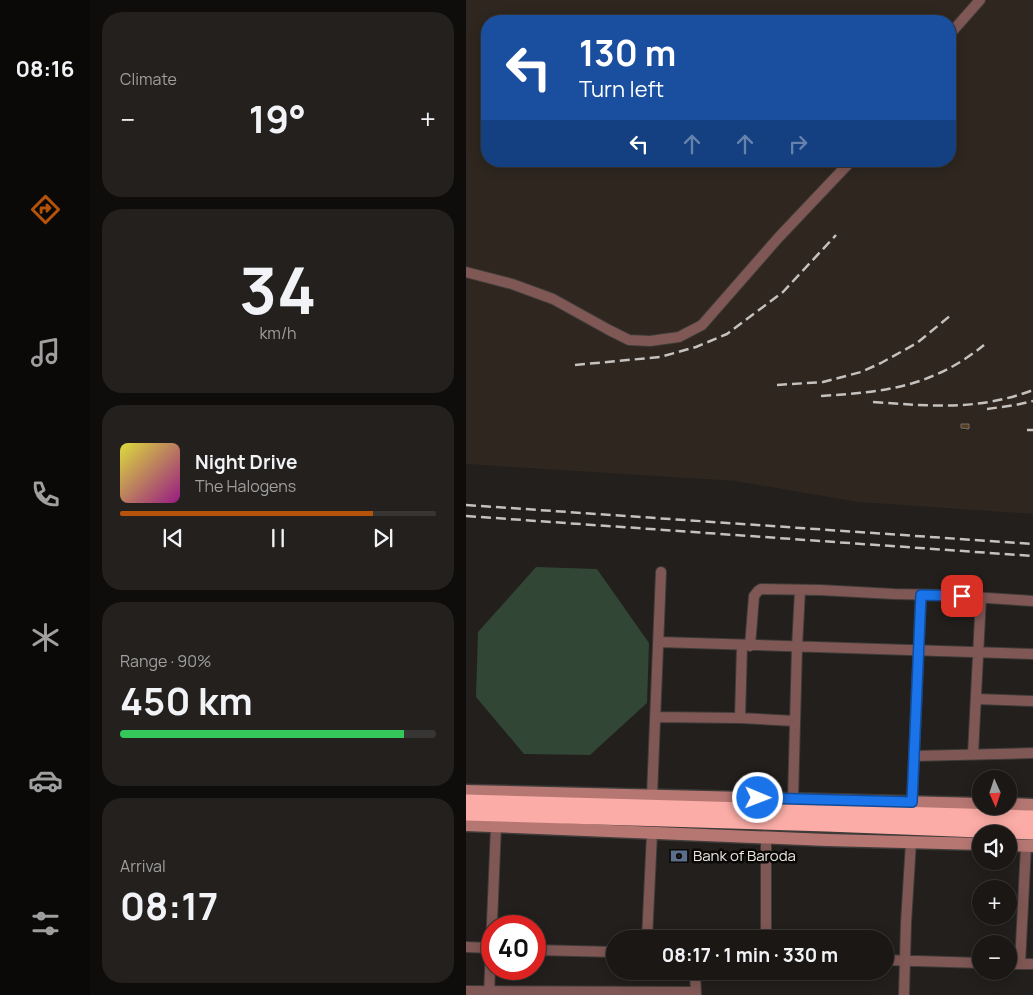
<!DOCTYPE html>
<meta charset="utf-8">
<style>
:root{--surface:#1a1715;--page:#23201e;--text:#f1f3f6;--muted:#9f9fa0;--line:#383634;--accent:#b45309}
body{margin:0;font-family:Manrope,sans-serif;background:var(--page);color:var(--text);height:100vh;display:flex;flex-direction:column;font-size:19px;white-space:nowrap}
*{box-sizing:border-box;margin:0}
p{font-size:16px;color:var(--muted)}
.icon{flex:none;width:28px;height:28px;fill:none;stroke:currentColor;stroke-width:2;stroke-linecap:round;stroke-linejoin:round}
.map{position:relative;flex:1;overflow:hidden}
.panel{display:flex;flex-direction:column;gap:12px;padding:12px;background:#0e0d0c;width:376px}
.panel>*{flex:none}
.guide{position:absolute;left:15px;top:15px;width:475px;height:152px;border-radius:20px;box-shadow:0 2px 12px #0003,0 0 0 1px var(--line);background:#1a4fa0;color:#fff;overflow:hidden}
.needle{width:32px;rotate:177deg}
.controls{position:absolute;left:506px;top:770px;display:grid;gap:10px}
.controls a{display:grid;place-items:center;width:45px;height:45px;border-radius:50%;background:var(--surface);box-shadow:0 2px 12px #0003,0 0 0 1px var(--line);font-size:25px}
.speed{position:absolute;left:15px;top:915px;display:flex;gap:10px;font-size:25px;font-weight:700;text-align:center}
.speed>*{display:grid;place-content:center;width:65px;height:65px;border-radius:50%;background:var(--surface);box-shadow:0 2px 12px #0003,0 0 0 1px var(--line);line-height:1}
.speed .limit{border:8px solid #d22;background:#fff;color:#111}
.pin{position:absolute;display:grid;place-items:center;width:42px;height:42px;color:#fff;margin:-21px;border-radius:10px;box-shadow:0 2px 8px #0006}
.me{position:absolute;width:55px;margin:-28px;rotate:91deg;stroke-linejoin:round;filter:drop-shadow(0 0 4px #0008)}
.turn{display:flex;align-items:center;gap:18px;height:105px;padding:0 15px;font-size:22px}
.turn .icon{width:65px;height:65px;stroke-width:2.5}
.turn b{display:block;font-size:35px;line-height:42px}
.lanes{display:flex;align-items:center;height:48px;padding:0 15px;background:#0003;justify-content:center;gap:25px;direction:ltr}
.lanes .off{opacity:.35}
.big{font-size:38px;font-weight:700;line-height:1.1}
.panel .widget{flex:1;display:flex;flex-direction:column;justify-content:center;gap:8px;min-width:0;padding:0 18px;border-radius:20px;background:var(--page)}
.panel .dial{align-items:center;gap:0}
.dial b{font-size:65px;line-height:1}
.song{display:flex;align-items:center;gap:15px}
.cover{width:60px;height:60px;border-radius:8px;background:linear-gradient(135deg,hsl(60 70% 55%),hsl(310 70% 35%))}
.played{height:5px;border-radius:2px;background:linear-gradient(90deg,var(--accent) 80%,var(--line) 80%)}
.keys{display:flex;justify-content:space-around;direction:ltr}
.heat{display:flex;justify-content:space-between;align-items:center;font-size:28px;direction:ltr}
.charge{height:8px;border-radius:4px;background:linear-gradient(90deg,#34c759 90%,var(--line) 0)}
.trip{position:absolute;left:140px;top:930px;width:288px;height:50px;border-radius:25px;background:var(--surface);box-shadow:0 2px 12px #0003,0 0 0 1px var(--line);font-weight:700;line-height:50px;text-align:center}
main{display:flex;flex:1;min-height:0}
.tabs{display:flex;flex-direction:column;width:90px;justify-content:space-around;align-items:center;background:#0a0908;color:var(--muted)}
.tabs .icon{width:35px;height:35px}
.tabs .selected{color:var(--accent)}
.tabs b{font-size:22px;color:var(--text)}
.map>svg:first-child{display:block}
.built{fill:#2e261f;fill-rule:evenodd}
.green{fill:#324635}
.building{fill:#593c21;stroke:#726d6a;filter:url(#shadow)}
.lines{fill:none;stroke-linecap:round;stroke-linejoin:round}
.street-casing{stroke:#3e3b38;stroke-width:12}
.secondary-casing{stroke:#3e3b38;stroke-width:15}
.highway-casing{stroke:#3e3b38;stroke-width:18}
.street{stroke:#7f5855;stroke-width:10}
.secondary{stroke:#b67773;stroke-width:12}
.highway{stroke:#fbaca6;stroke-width:15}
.rail{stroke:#c4c1be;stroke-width:2.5;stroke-dasharray:10 5;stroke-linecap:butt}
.route-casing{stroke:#114b97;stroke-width:12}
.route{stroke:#1a73e8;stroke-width:9}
.labels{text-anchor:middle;stroke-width:5;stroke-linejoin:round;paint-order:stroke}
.poi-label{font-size:15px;fill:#e9e6e4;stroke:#0b0908;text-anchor:start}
</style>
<main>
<nav class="tabs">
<b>08:16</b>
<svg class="icon selected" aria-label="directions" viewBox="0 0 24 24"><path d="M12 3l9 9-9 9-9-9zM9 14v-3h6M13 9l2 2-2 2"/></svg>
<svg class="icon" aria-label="music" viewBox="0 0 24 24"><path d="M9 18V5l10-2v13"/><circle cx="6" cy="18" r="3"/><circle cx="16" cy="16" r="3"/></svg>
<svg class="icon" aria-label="phone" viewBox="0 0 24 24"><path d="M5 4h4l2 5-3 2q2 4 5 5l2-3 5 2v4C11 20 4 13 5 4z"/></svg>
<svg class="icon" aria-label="climate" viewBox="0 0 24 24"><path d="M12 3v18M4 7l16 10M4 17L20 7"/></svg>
<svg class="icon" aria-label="car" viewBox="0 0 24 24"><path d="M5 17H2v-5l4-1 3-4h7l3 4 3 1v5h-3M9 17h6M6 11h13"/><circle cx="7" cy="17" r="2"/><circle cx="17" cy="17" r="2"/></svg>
<svg class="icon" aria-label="filters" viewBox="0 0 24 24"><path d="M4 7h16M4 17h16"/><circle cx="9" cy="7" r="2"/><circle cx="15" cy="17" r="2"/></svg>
</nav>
<section class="panel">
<div class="widget"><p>Climate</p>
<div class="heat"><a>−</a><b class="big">19°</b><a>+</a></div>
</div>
<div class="widget dial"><b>34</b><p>km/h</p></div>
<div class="widget">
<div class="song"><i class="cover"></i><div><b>Night Drive</b><p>The Halogens</p></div></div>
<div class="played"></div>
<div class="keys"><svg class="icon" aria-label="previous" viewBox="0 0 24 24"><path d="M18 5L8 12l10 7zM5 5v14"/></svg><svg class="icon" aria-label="pause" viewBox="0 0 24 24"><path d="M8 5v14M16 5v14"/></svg><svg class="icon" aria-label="next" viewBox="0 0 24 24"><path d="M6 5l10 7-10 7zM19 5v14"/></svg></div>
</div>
<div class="widget"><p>Range · 90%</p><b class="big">450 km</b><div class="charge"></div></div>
<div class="widget"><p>Arrival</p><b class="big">08:17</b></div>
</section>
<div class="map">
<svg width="567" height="995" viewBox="0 0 567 995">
<defs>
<filter id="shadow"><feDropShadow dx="2.5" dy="2.5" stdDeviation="0" flood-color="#0009"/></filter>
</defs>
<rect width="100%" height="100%" fill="#221f1c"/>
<path class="built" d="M 0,0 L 567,0 L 567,514 L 392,502 L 269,481 L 0,464 ZM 21,21 L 484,21 L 484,161 L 21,161 Z"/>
<path class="green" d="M 70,567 L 131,569 L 183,643 L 181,703 L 124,755 L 58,754 L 10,697 L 12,632 Z"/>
<path class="building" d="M 495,424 L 503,424 L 503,429 L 495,428 Z"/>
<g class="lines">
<g class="street-casing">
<path id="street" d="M 484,34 L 514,0
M 0,272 L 46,284 L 87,299 L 143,330 L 163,340 L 184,341 L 213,337 L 236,325 L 313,237 L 385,161
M 193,642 L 567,654
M 284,646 L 288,596 L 292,591 L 295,589 L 354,590 L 428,594 L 476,595 L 567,601
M 511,699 L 567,701
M 190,717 L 274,718 L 329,721
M 274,718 L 276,646
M 507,754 L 515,597
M 448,756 L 567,753
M 186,796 L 195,572
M 327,799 L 331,648 L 334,590
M 446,802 L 455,595
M 300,837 L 300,939
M 181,939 L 186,833
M 0,947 L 26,948
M 69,950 L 149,952
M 419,960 L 515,963
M 542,964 L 567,964
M 554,964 L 560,846
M 229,971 L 230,995
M 0,991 L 229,992
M 23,995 L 30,826
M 438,995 L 440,923 L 445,842"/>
</g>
<g class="secondary-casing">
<path id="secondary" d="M 0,791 L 515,804
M 542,804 L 567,805
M 0,825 L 361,840 L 515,844
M 542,845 L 567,846"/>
</g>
<g class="highway-casing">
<path id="highway" d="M 0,802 L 567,818
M 0,813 L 361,824 L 567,832"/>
</g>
<use href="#street" class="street"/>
<use href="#secondary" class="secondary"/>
<use href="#highway" class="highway"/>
<path class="rail" d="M 109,365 L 194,357 L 230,347 L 261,334 L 317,292 L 370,235
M 311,385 L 357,382 L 395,372 L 415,363 L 451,343 L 485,315
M 355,396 C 419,392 466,387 518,345
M 407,402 C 464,406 512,411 567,390
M 521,409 L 550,405 L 567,401
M 561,430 L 567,430
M 0,505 L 567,544
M 0,516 L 567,556"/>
</g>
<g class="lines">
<g class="route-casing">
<path id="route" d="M 292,798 L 446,802 L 455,595 L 496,596"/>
</g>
<use href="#route" class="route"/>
</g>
<defs>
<g id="bank-bare" transform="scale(1.35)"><path d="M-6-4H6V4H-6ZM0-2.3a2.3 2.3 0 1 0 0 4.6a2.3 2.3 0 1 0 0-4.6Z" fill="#5c6f8a" stroke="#0b0908" stroke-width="2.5" paint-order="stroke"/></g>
</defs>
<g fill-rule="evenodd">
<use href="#bank-bare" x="213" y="856"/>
</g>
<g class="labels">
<g class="poi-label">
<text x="227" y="861">Bank of Baroda</text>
</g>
</g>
</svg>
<div class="controls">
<a><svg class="needle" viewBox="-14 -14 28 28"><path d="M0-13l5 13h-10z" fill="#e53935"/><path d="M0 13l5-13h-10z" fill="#9f9fa0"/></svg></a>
<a><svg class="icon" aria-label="sound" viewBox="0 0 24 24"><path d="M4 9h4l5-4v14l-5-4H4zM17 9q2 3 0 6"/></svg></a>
<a>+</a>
<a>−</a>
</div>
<div class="speed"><div class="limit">40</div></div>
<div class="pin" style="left:496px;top:596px;background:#d93025"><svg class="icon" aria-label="arrive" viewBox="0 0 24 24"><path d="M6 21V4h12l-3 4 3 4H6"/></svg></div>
<svg class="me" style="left:292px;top:798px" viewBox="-20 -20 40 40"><circle r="17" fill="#1a73e8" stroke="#fff" stroke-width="3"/><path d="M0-11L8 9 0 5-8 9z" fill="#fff"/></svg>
<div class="trip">08:17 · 1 min · 330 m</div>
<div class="guide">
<div class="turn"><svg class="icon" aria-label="left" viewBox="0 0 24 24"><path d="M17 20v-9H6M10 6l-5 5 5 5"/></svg><div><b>130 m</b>Turn left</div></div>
<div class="lanes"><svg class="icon" aria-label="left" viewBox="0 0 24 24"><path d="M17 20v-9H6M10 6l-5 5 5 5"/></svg><svg class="icon off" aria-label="ahead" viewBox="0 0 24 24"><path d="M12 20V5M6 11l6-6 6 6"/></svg><svg class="icon off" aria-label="ahead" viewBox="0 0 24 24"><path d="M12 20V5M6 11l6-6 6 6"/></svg><svg class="icon off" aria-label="right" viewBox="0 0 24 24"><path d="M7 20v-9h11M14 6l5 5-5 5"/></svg></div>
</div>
</div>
</main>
